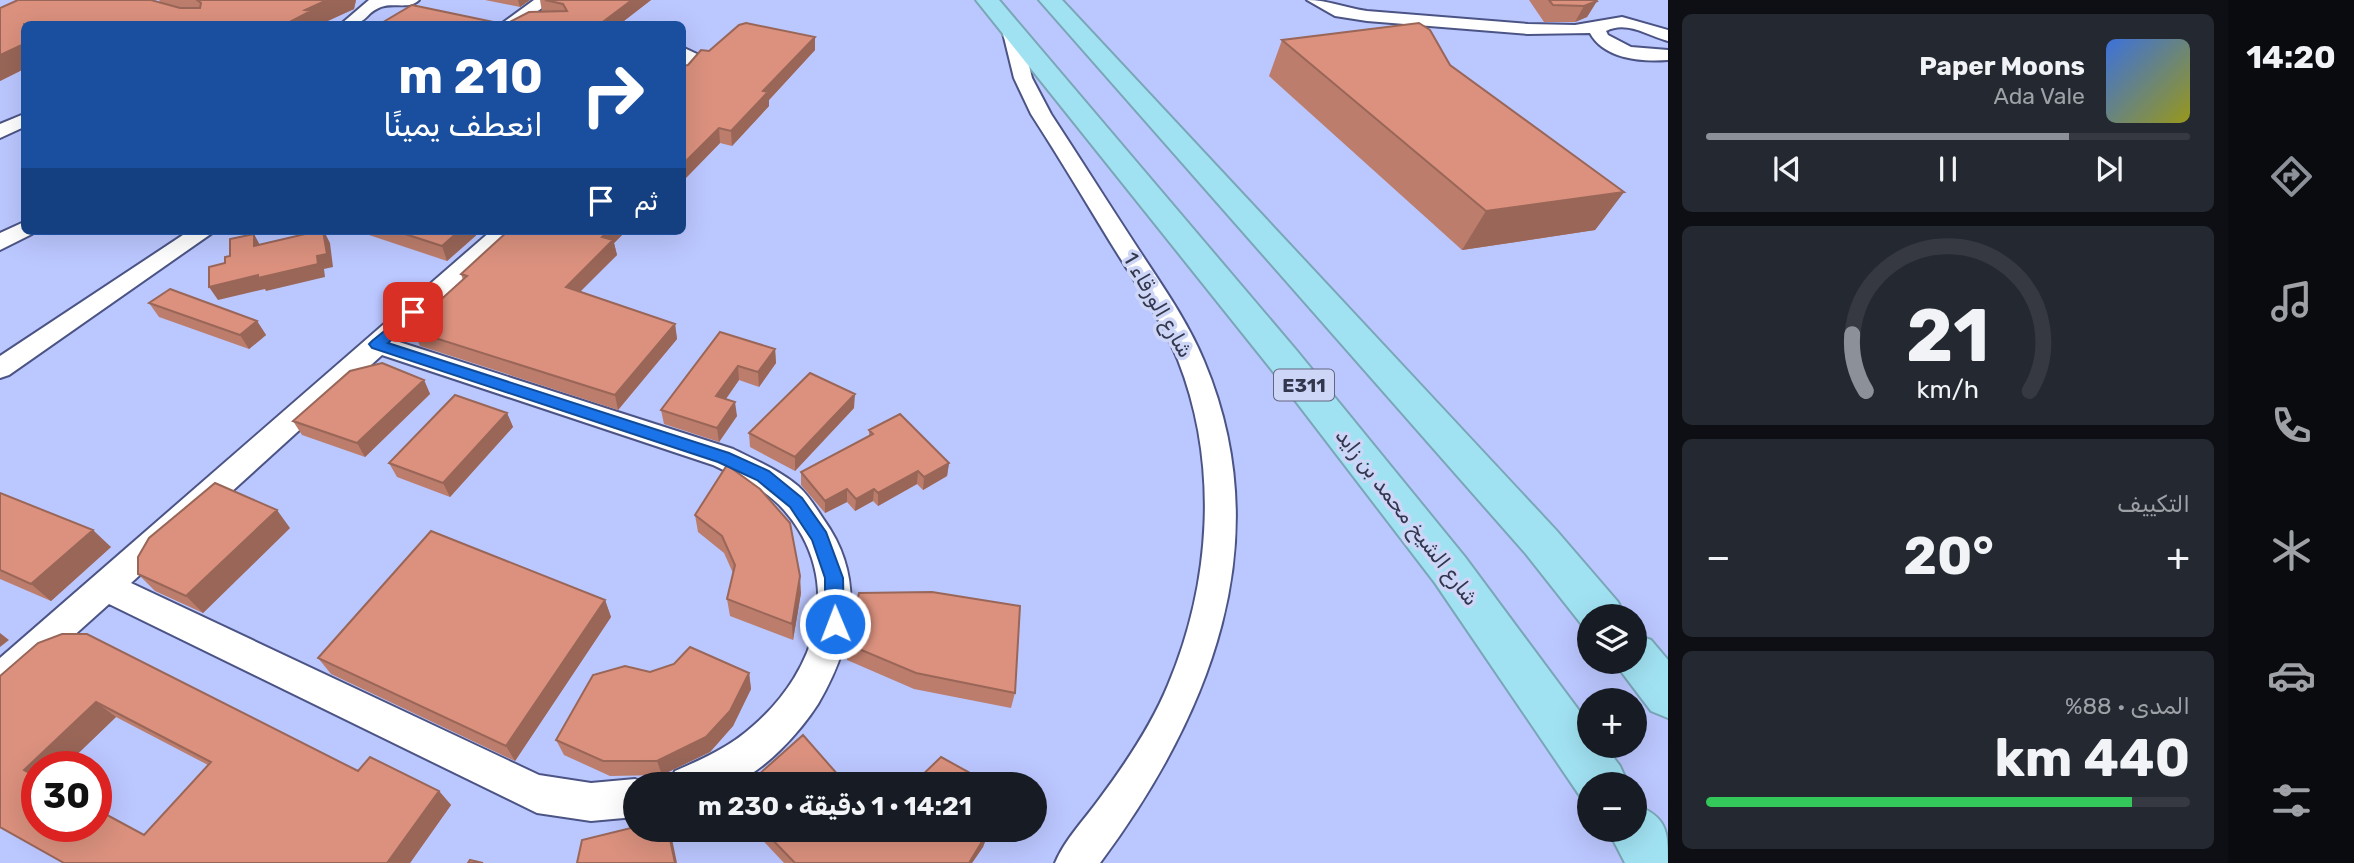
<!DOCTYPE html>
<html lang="ar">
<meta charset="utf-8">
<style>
:root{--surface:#171b24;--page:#242831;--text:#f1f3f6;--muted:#9ea1a6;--line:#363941;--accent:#8c9099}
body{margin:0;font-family:Rubik,"Noto Naskh Arabic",sans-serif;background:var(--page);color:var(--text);direction:rtl;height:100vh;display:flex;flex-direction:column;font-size:26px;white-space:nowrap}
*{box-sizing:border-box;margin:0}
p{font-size:23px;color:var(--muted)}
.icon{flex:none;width:38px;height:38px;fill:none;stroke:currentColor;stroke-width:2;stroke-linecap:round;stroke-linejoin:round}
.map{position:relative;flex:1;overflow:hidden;direction:ltr}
.side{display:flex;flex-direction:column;gap:14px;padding:14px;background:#0d0f14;width:560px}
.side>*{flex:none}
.hud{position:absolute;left:21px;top:21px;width:665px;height:214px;border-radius:10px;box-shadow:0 7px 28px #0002;direction:rtl;background:#1a4fa0;color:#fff;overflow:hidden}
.tools{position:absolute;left:1577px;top:604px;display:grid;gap:14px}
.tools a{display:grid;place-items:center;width:70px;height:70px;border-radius:50%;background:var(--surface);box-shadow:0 7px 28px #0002;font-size:35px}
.speed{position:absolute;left:21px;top:751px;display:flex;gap:14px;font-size:35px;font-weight:700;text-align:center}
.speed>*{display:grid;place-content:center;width:91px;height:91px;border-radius:50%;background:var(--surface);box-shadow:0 7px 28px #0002;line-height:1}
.speed .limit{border:10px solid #d22;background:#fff;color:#111}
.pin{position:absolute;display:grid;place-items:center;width:60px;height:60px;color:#fff;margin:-30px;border-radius:14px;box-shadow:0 4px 10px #0006}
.me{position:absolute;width:77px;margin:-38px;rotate:359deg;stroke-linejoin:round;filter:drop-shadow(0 0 5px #0008)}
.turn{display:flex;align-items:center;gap:24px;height:147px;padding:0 28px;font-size:32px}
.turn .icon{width:91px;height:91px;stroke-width:2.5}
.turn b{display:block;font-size:49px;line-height:60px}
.then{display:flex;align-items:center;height:66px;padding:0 28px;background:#0003;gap:14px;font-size:26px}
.big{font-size:52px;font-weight:700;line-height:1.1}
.side .tile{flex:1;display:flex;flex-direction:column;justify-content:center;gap:10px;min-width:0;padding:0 24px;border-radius:10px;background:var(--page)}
.side .dial{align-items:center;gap:0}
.dial svg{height:182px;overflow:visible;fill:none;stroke:var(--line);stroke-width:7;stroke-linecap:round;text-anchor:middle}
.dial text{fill:var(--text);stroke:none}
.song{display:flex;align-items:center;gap:21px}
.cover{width:84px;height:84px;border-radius:10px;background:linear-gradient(135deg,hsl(220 70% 55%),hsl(60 70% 35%))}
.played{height:7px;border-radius:4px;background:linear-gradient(90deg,var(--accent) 75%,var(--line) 75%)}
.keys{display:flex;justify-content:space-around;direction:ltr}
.heat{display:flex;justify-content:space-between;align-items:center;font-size:38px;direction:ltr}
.charge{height:10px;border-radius:5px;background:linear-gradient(90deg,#34c759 88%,var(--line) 0)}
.trip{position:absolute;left:623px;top:772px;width:424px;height:70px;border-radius:35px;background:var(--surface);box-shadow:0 7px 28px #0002;font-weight:700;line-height:70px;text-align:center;direction:rtl}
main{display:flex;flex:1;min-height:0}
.tab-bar{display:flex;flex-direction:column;width:126px;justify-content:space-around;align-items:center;background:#090b0e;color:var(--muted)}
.tab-bar .icon{width:49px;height:49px}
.tab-bar .active{color:var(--accent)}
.tab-bar b{font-size:32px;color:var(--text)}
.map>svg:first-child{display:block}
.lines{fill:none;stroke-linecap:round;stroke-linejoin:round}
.minor-casing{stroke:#4b5484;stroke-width:4}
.highway-casing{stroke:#7aa6b8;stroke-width:4}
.minor{fill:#fff;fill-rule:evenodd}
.highway{fill:#a1e2f2;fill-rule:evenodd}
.wall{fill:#bc7d6c;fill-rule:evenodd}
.shaded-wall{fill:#996658}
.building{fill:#db917e;stroke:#996658;stroke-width:2;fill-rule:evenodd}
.route{fill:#1a73e8;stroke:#114b97;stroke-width:2}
.labels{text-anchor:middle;stroke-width:7;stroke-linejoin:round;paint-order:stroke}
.shield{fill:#ced6f8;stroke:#626780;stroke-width:2}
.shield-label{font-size:19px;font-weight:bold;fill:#33374d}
.street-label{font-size:21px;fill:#33374d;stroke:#ced6f8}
</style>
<main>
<nav class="tab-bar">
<b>14:20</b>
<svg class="icon active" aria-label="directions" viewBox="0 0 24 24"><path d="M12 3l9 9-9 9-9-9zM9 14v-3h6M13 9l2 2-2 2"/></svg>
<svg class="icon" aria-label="music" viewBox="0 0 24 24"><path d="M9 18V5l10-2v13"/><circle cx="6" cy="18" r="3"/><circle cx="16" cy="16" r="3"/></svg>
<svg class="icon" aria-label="phone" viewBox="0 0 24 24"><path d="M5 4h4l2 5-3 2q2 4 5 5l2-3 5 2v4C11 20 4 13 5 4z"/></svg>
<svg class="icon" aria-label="climate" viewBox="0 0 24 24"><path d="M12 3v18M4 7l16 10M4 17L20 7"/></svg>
<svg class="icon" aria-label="car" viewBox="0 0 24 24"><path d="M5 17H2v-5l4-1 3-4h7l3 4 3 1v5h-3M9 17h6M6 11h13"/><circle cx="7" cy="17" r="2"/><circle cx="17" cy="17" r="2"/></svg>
<svg class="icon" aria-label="filters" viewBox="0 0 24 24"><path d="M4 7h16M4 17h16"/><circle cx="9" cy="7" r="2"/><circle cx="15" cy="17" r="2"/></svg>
</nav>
<section class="side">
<div class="tile">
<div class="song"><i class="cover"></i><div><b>Paper Moons</b><p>Ada Vale</p></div></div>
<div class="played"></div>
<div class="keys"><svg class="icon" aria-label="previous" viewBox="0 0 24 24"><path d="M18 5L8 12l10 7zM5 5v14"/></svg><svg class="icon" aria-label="pause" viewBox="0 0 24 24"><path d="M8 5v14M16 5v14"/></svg><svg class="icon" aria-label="next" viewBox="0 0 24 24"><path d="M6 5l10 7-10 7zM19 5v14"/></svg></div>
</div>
<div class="tile dial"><svg viewBox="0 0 100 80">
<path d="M14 69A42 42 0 1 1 86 69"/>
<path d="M14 69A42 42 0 0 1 8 44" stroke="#8c9099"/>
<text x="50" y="56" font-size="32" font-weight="700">21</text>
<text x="50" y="72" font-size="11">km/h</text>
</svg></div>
<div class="tile"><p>التكييف</p>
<div class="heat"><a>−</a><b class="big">20°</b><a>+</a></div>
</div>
<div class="tile"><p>المدى · 88%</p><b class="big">440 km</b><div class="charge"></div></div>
</section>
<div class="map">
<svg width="1668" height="863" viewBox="0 0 1668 863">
<rect width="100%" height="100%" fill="#bbc7ff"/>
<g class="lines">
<g class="minor-casing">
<path id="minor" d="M 369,0 L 419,0 C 409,10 393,2 381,7 C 361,15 372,24 341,24 Z
M 534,0 L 553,0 L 520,24 L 501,24 Z
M 1307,0 C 1328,0 1346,8 1367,11 L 1528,24 L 1575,25 L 1622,17 L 1668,30 L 1668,41 C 1648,36 1627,20 1606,31 L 1608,35 L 1631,47 L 1668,50 L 1668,60 C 1641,62 1604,59 1590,33 L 1528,34 L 1367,21 L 1335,16 Z
M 1011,24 L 1020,29 L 1032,78 L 1051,114 C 1080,158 1108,203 1137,247 C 1161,284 1187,320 1204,361 C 1280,542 1210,715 1100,863 L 1055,863 C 1065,839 1085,819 1100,798 C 1126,763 1151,726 1168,685 C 1211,583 1219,464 1178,360 C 1161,319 1135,282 1112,245 C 1085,201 1059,157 1031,114 L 1014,78 L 1002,29 Z
M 682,47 L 697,54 L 700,64 L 688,77 L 682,78 Z
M 24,114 L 24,127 L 0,138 L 0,124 Z
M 24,222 L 24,231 L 34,231 L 32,234 L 0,250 L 0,233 Z
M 189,231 L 215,231 L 9,375 L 0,378 L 0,356 Z
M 491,231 L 515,231 L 396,341 L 733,449 C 755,460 779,470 798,486 C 809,496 816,508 824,520 C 867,580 853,644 818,704 C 801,731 764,772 733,783 C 715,789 688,784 669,784 L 675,771 C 703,759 730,747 753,726 C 818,670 845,580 784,510 C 766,489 738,477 713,465 L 382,355 L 131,583 L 539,775 L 591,783 L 635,779 L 647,784 L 635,784 L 635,817 L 591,821 L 537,813 L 109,604 L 12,691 L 0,696 L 0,658 Z"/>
</g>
<g class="highway-casing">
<path id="highway" d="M 976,0 L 999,0 L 1297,351 L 1465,557 L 1589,724 L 1589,746 L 1605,746 L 1620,766 L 1628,784 L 1589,784 L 1589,804 L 1584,802 L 1435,583 L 1271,369 Z
M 1039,0 L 1062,0 L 1556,530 L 1618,602 L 1625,616 L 1589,616 L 1589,631 L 1586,630 L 1526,554 Z
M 1634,634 L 1651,640 L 1668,660 L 1668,718 L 1651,711 L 1614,662 L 1634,662 Z
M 1634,804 C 1667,817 1668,830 1668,863 L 1625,863 L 1608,830 L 1634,830 Z"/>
</g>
<use href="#minor" class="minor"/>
<use href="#highway" class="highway"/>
</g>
<path class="wall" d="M 159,0 L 356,0 L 354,9 L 321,24 L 24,24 L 24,69 L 0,81 L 0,8 L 160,2 Z
M 485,0 L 530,0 L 520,7 Z
M 540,0 L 651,0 L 620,24 L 506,24 L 542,12 Z
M 1529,0 L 1596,0 L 1597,1 L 1587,17 L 1575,22 L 1544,22 Z
M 1282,40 L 1450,65 L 1624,192 L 1595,230 L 1462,250 L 1269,76 Z
M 815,50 L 769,100 L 769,106 L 732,146 L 720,143 L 682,182 L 682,66 L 688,65 L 709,51 Z
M 357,231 L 481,231 L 447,261 Z
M 508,231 L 626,231 L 614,243 L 617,255 L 580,291 L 675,324 L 677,339 L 618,410 L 420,346 L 413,331 L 416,328 L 414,324 L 463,280 L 461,274 Z
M 149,303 L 257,321 L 266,335 L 249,349 L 159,317 Z
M 720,332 L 775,349 L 776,363 L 759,387 L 739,380 L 726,399 L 737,416 L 719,442 L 664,424 L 661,410 Z
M 424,380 L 430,394 L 365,457 L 302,435 L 293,421 Z
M 854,408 L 795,471 L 750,447 L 749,433 Z
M 507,413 L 513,427 L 450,497 L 397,477 L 389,463 Z
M 869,430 L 949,463 L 947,476 L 923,490 L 917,484 L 878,506 L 873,501 L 855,511 L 847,502 L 825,513 L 801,485 L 801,472 L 869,437 Z
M 0,493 L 111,547 L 51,601 L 0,579 Z
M 695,515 L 801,593 L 793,640 L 730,616 L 727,599 L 733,573 L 724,553 L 698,532 Z
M 290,528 L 203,613 L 155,591 L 138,574 Z
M 605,600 L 611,617 L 515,761 L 331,674 L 318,658 Z
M 62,634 L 87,634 L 358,771 L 370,757 L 439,791 L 451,805 L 410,863 L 64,863 L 0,827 L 0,676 L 38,643 ZM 116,717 L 208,765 L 144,835 L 96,809 L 96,826 L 37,826 L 37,766 L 65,766 Z
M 847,644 L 1015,693 L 1011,708 L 914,689 L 847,660 Z
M 650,672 L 749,673 L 751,689 L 733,726 L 710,752 L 662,775 L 610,776 L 564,755 L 556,740 Z
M 753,830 L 990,830 L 983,847 L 972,863 L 784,863 Z"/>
<path class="shaded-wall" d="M 327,0 L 356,0 L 354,9 L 321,24 L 286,24 L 305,10 Z
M 518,0 L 530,0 L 520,7 Z
M 632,0 L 651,0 L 620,24 L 600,24 Z
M 1597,1 L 1587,17 L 1575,22 L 1584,6 Z
M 815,37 L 815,50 L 769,100 L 769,106 L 732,146 L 731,131 L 763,91 Z
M 24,44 L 24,69 L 0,81 L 0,55 Z
M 719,128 L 720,143 L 682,182 L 682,165 Z
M 1624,192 L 1595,230 L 1462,250 L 1486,211 Z
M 324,231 L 330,243 L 333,267 L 324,269 L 325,277 L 266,291 L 265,289 L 218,300 L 209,287 L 317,256 Z
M 459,231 L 481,231 L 447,261 L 442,246 Z
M 608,231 L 626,231 L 614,243 L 617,255 L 570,302 L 566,287 L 602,237 Z
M 254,234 L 261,247 L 254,246 Z
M 257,321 L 266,335 L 249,349 L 240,335 Z
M 675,324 L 677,339 L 618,410 L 615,395 Z
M 775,349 L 776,363 L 759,387 L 758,372 Z
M 738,366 L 739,380 L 718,410 L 716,396 Z
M 424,380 L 430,394 L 365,457 L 357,443 Z
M 855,394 L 854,408 L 795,471 L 795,457 Z
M 735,402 L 737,416 L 719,442 L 717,428 Z
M 507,413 L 513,427 L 450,497 L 443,483 Z
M 949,463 L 947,476 L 923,490 L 924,477 Z
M 918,471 L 917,484 L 878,506 L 878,493 Z
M 847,489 L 847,502 L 825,513 L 825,501 Z
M 874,489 L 873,501 L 855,511 L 856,499 Z
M 277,510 L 290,528 L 203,613 L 186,596 Z
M 93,530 L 111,547 L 51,601 L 31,584 Z
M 800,576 L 801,593 L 793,640 L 792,624 Z
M 605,600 L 611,617 L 515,761 L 506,746 Z
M 0,633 L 9,640 L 0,647 Z
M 749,673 L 751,689 L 733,726 L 710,752 L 662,775 L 657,761 Z
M 96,702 L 116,717 L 65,766 L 37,766 L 37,778 L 24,770 Z
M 439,791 L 451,805 L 410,863 L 387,863 Z
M 668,830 L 669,830 L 671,834 L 677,863 L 675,863 Z
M 989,830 L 983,847 L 972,863 L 969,863 Z"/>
<path class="building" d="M 18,0 L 151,0 L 180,8 L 200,8 L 201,3 L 197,0 L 327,0 L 305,10 L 311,11 L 286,24 L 24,24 L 24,44 L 0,55 L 0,8 Z
M 545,0 L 632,0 L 600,24 L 506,24 L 529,12 L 567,11 L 563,4 Z
M 1549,0 L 1596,0 L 1597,1 L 1584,6 L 1553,5 Z
M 412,5 L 503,24 L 380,24 Z
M 746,23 L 815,37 L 763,91 L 768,92 L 731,131 L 719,128 L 682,165 L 682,66 L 688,65 L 701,50 L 709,51 L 739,25 Z
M 1419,23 L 1430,30 L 1450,65 L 1624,192 L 1486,211 L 1282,40 Z
M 318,231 L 323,231 L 327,254 L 317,256 L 318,264 L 258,278 L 258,275 L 209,287 L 209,267 L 225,263 L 225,257 L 230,256 L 230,239 L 254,234 L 254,246 Z
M 396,231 L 459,231 L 442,246 Z
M 508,231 L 608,231 L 602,237 L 613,240 L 566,287 L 675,324 L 615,395 L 413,331 L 419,325 L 414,324 L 467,276 L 461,274 Z
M 170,289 L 257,321 L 240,335 L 149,303 Z
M 720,332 L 775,349 L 758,372 L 738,366 L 716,396 L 735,402 L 717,428 L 661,410 Z
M 382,363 L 424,380 L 357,443 L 293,421 L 350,371 Z
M 810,373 L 855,394 L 795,457 L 749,433 Z
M 455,395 L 507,413 L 443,483 L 389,463 Z
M 900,414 L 949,463 L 924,477 L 918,471 L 878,493 L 874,489 L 856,499 L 847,489 L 825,501 L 801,472 L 873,434 L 869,430 Z
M 727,465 L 760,489 L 790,523 L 800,576 L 792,624 L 727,599 L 735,565 L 722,536 L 695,515 Z
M 215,483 L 277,510 L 186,596 L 138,574 L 138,557 L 149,538 Z
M 0,493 L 93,530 L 31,584 L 0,570 Z
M 431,531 L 605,600 L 506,746 L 318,658 Z
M 932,592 L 1020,606 L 1015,693 L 916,673 L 847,644 L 859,593 Z
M 62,634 L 87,634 L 358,771 L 370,757 L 439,791 L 387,863 L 64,863 L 0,827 L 0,676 L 38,643 ZM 96,702 L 211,762 L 144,835 L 96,809 L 96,826 L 37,826 L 37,777 L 24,770 Z
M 690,647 L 749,673 L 730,711 L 706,737 L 657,761 L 603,761 L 556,740 L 593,675 L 625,666 L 650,672 L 674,664 Z
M 803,735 L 846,784 L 748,784 Z
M 941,757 L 990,784 L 913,784 Z
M 635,827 L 635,830 L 668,830 L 675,863 L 577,863 L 582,840 Z
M 763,830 L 989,830 L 969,863 L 795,863 Z
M 470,860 L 483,863 L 468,863 Z"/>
<path class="route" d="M 413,308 L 420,312 L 418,316 L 388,343 L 729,453 L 769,471 L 802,498 L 826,532 L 843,578 L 844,624 L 841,630 L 835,633 L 828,630 L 825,624 L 825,578 L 812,540 L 790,507 L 757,480 L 718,462 L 372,348 L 369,344 L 372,341 Z"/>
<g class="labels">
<rect class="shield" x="1274" y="369.5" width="60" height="31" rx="5"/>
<g class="shield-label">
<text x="1304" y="392">E311</text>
</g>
<g class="street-label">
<text transform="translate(1158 305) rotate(60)" y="7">شارع الورقاء 1</text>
<text transform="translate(1407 517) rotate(52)" y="7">شارع الشيخ محمد بن زايد</text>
</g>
</g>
</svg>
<div class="tools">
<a><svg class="icon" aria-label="layers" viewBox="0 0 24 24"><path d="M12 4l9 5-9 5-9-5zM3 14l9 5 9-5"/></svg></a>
<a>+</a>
<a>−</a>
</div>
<div class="speed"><div class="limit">30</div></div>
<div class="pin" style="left:413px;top:312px;background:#d93025"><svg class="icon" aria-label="arrive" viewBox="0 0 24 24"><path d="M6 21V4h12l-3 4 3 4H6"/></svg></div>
<svg class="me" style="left:835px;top:624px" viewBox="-20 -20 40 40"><circle r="17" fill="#1a73e8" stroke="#fff" stroke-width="3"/><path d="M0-11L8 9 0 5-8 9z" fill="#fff"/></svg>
<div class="trip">14:21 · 1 دقيقة · 230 m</div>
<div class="hud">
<div class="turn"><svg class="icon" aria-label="right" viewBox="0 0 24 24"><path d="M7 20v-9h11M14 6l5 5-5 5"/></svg><div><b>210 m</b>انعطف يمينًا</div></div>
<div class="then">ثم<svg class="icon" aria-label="arrive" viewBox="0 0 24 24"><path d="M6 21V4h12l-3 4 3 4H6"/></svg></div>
</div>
</div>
</main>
